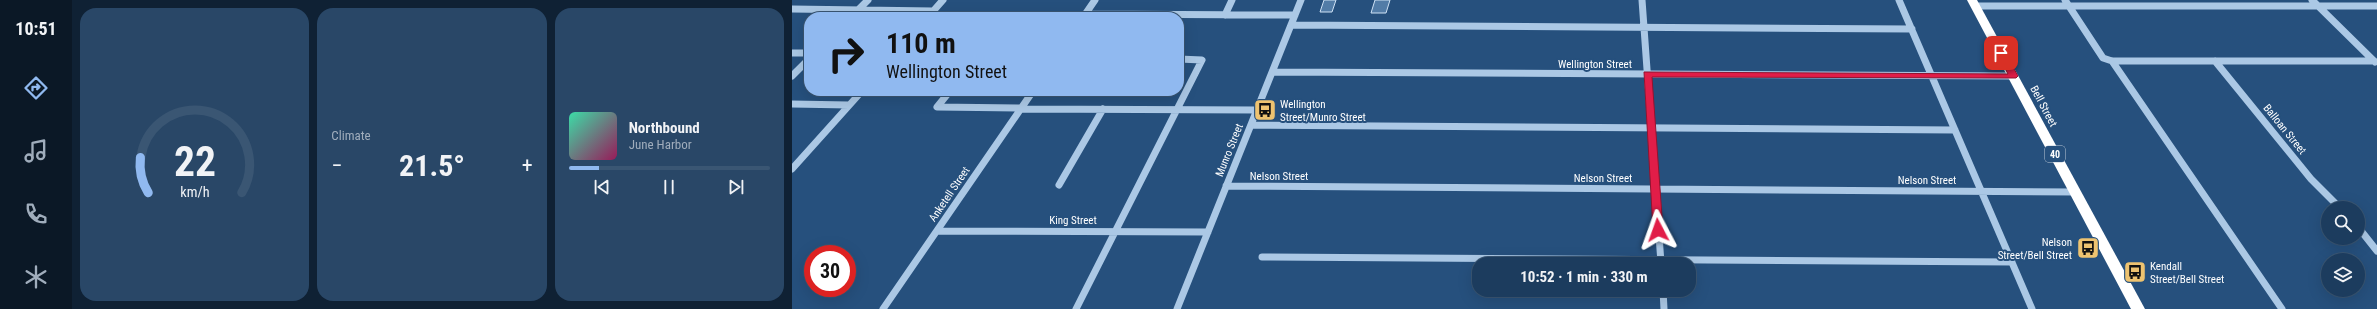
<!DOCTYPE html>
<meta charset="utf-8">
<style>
:root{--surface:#1c3c5e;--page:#294767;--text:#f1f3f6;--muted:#a0adbc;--line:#3a5673;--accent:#90b9f0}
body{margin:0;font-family:"Roboto Condensed",sans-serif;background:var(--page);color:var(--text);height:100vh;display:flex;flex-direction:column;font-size:15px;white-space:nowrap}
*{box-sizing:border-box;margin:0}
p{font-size:13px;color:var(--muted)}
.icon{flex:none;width:22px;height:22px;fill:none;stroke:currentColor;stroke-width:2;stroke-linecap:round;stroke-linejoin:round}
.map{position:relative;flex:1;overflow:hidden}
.sheet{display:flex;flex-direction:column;gap:8px;padding:8px;background:#0f2134;width:720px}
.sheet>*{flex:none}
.banner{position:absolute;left:12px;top:12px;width:380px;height:84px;border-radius:16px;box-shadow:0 4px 16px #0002,0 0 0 1px var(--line);background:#90b9f0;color:#111;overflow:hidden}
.controls{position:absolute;left:1529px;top:201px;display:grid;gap:8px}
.controls a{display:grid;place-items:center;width:44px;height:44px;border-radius:50%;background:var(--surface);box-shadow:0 4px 16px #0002,0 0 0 1px var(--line);font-size:20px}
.speed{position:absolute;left:12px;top:245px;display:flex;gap:8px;font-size:20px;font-weight:700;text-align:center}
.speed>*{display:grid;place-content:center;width:52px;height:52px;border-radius:50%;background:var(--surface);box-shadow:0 4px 16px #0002,0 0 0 1px var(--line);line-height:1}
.speed .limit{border:6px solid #d22;background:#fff;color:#111}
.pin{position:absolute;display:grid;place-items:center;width:34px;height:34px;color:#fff;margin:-17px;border-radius:8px;box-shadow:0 2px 6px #0006}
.me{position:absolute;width:44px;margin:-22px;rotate:356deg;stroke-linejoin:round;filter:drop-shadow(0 0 3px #0008)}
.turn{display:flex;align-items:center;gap:14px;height:84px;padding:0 16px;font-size:18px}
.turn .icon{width:52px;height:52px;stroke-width:2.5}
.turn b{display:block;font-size:28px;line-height:34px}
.big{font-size:30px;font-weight:700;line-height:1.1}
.sheet .tile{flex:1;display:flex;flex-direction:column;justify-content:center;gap:6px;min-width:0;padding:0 14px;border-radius:16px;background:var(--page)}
.sheet .dial{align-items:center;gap:0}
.dial svg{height:104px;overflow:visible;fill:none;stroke:var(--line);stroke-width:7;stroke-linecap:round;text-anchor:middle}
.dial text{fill:var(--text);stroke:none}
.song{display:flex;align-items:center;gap:12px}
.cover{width:48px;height:48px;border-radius:6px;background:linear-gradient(135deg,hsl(160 70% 55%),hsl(330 70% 35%))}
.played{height:4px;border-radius:2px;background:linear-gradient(90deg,var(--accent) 15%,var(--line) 15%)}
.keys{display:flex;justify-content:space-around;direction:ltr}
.heat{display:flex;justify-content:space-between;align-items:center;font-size:22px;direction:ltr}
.sheet .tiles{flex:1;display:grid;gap:8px;grid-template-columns:repeat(3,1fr)}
.trip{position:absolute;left:680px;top:257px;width:224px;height:40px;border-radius:16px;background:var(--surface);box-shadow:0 4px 16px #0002,0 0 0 1px var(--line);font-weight:700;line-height:40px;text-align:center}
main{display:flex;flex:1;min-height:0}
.menu{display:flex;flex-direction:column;width:72px;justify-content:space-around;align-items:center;background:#0b1826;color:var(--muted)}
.menu .icon{width:28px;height:28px}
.menu .on{color:var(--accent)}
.menu b{font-size:18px;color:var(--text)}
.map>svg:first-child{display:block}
.building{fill:#527ca7;stroke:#cee1f4}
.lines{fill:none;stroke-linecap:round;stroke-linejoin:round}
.minor{stroke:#abc8e5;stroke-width:7}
.highway{fill:#fff;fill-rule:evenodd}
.route{fill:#e11d48;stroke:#92132f}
.labels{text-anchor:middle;stroke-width:4;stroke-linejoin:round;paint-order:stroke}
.shield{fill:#26507d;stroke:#becad8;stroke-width:1}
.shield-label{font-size:10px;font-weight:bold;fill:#fff}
.street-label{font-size:11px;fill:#fff;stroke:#26507d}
.poi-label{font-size:11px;fill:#fff;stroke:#26507d;text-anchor:start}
</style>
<main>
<nav class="menu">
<b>10:51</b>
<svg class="icon on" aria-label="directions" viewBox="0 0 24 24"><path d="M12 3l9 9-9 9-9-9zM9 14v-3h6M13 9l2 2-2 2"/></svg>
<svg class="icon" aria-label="music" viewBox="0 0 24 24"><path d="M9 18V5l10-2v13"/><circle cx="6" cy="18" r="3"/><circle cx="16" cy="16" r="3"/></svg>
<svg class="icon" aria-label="phone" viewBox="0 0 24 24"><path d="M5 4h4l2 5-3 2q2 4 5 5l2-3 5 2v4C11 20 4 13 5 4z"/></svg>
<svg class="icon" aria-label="climate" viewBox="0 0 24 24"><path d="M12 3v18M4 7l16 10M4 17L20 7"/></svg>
</nav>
<section class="sheet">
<div class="tiles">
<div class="tile dial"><svg viewBox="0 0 100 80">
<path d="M14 69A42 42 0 1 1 86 69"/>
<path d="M14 69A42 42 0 0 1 8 42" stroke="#90b9f0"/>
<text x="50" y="56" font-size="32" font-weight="700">22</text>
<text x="50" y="72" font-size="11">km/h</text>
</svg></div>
<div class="tile"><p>Climate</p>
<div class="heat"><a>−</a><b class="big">21.5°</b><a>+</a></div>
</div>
<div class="tile">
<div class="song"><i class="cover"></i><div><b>Northbound</b><p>June Harbor</p></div></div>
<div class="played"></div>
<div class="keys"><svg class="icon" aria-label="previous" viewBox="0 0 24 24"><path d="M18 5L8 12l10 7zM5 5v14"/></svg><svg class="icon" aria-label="pause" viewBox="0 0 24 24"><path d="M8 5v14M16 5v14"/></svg><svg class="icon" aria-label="next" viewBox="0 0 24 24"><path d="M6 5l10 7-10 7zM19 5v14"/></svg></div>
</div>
</div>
</section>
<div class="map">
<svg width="1585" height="309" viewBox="0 0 1585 309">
<rect width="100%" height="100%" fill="#26507d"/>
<path class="building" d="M 532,0 L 544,0 L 540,12 L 528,12 Z
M 583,0 L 598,0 L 594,13 L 579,13 Z"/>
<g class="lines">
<path class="minor" d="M 850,0 L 869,263
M 1107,0 L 1240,309
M 1273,0 L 1311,58 L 1320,61 L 1582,61
M 1520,0 L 1583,62
M 1183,6 L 1585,6
M 0,9 L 141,11
M 294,14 L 503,15
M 433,15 L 440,0
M 292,16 L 303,0
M 59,17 L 76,0
M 136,17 L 151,0
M 499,25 L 1120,29
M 0,53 L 17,53
M 1320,61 L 1490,309
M 1423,61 L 1519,179 L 1548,208
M 481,72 L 1221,76
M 0,76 L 17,59
M 158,91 L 145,107 L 230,108
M 0,104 L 57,105
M 229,109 L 465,110
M 459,125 L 1163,130
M 0,169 L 70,91
M 267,185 L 311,109
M 434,186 L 1283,192
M 1566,227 L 1585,251
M 146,231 L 416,232
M 470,257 L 1220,262
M 871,290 L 872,309
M 91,309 L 241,91
M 284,309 L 410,60 L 387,59
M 385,309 L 509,0"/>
<path class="highway" d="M 1175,0 L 1185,0 L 1353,309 L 1339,309 Z"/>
</g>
<path class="route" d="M 1206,51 L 1212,51 L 1226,76 L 1224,78 L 860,77 L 871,230 L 866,233 L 861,230 L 852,72 L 1216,74 L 1205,53 Z"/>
<defs>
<g id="bus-square" transform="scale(1.15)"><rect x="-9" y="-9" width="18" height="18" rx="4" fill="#eec370" stroke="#26507d"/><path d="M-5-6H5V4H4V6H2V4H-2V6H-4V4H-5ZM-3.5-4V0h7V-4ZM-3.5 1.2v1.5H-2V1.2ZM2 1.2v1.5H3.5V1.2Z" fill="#111"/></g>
</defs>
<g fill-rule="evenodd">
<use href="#bus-square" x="473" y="110"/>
<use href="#bus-square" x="1296" y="248"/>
<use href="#bus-square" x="1343" y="272"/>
</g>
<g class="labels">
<rect class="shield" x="1253" y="146" width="20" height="16" rx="3"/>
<g class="shield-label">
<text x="1263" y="158">40</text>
</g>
<g class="street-label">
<text x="803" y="68">Wellington Street</text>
<text transform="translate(1252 106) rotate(62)" y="4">Bell Street</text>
<text transform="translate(1493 129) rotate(51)" y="4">Balloan Street</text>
<text transform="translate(437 150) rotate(-68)" y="4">Munro Street</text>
<text x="487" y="180">Nelson Street</text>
<text x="811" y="182">Nelson Street</text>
<text x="1135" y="184">Nelson Street</text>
<text transform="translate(157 194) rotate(-56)" y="4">Anketell Street</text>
<text x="281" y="224">King Street</text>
</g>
<g class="poi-label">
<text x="488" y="108">Wellington<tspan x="488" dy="13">Street/Munro Street</tspan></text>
<text x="1280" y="246" text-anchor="end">Nelson<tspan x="1280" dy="13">Street/Bell Street</tspan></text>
<text x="1358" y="270">Kendall<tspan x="1358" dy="13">Street/Bell Street</tspan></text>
</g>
</g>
</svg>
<div class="controls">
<a><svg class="icon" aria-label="search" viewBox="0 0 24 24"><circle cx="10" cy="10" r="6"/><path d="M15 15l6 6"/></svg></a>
<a><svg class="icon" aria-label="layers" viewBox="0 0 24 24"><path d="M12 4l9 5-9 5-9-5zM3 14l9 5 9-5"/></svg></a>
</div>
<div class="speed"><div class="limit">30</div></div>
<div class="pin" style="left:1209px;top:53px;background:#d93025"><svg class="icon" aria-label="arrive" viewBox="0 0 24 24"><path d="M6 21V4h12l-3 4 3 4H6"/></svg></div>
<svg class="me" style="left:866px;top:230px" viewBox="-20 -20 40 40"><path d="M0-17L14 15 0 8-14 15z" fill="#e11d48" stroke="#fff" stroke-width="4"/></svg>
<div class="trip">10:52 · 1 min · 330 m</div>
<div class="banner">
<div class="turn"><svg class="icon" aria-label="right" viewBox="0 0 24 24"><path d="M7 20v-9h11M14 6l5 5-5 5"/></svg><div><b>110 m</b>Wellington Street</div></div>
</div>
</div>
</main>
